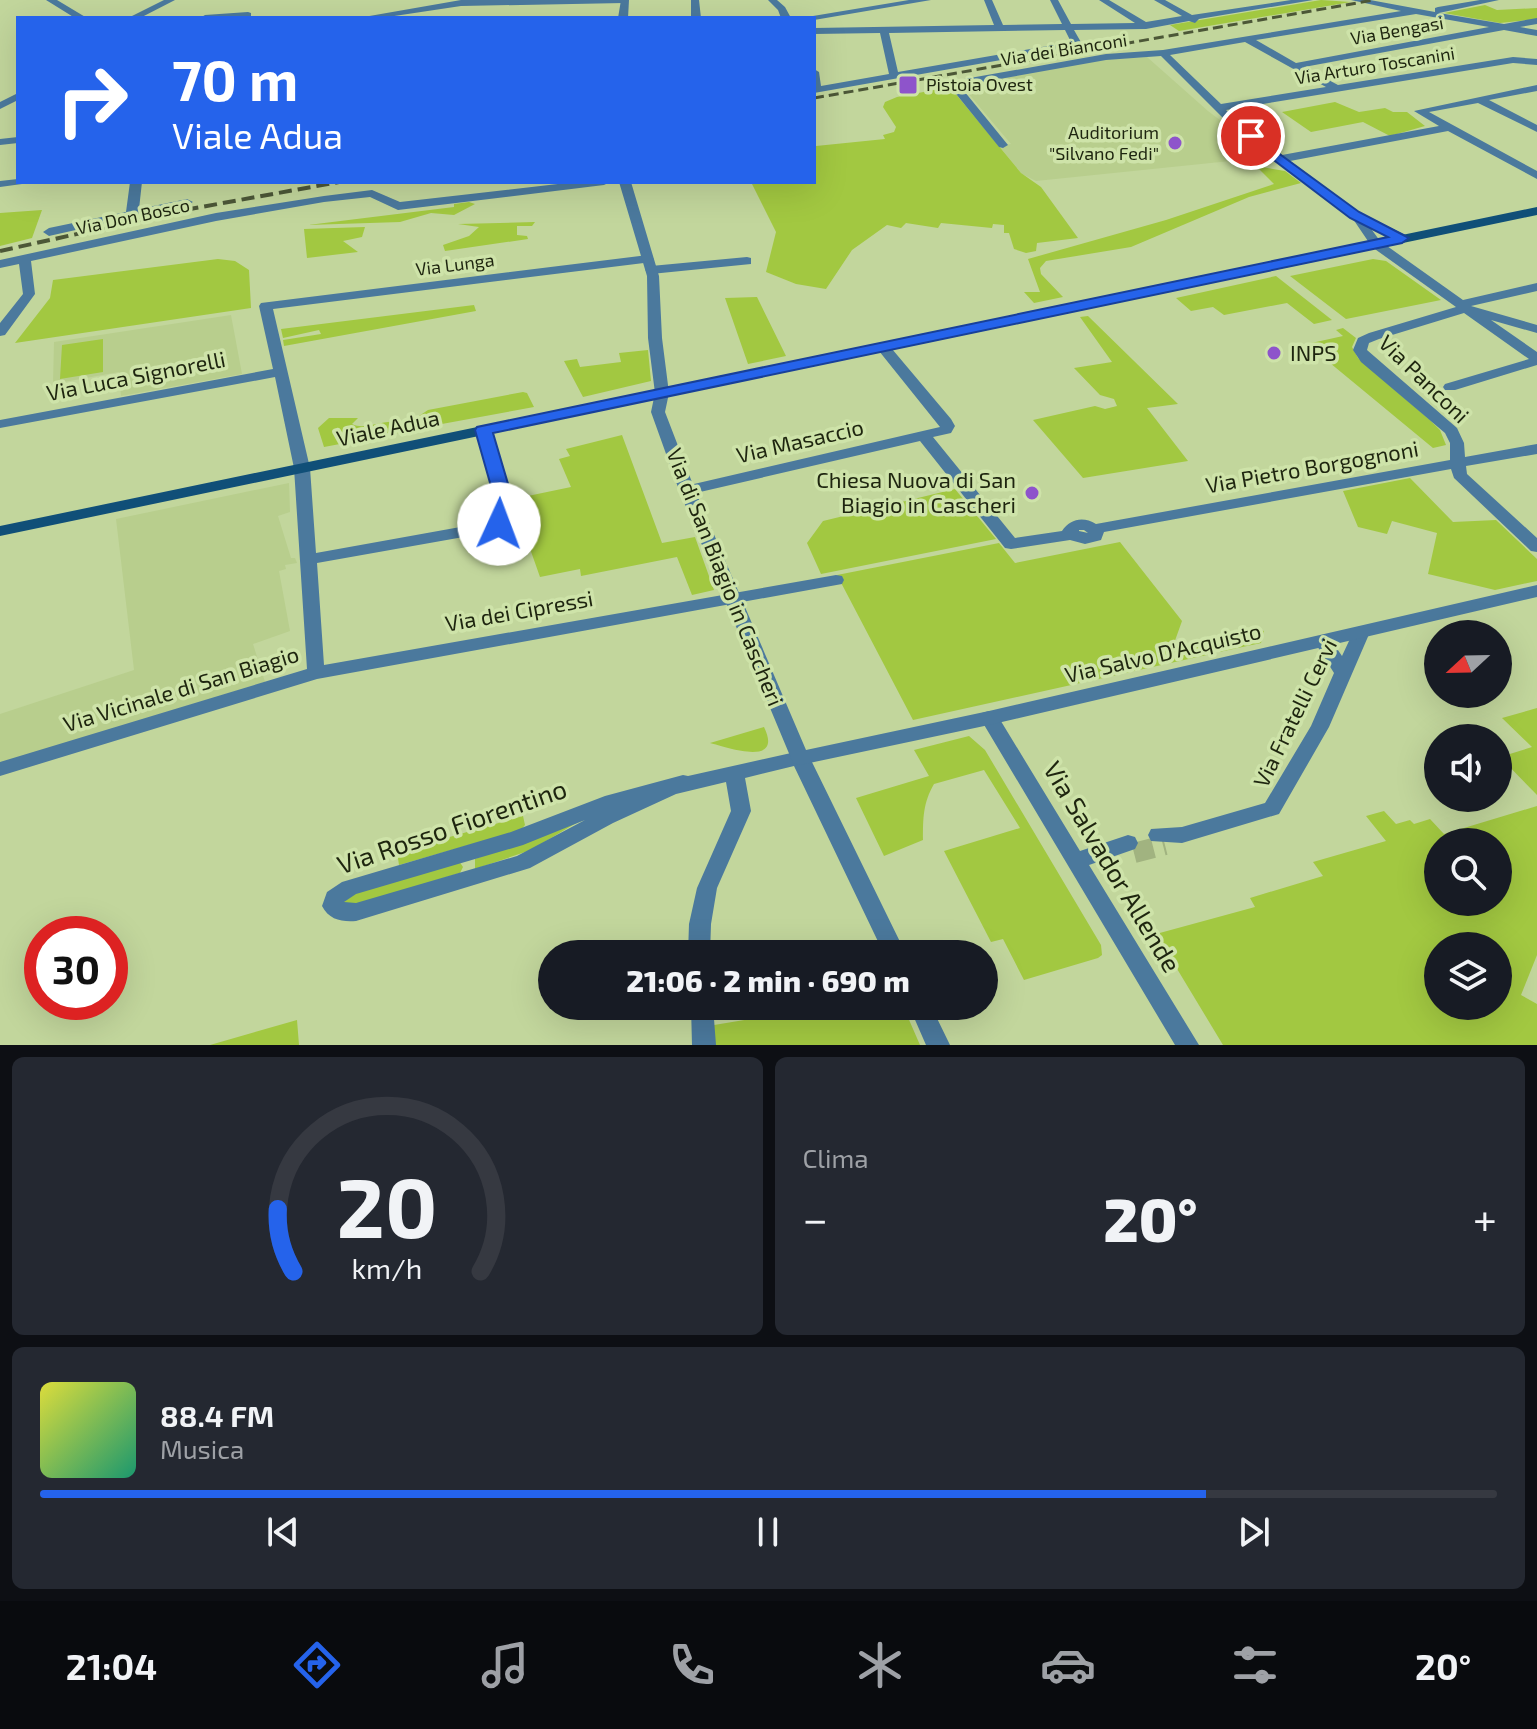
<!DOCTYPE html>
<html lang="it">
<meta charset="utf-8">
<style>
:root{--surface:#171b24;--page:#242831;--text:#f1f3f6;--muted:#9ea1a6;--line:#363941;--accent:#2563eb}
body{margin:0;font-family:"Exo 2",sans-serif;background:var(--page);color:var(--text);height:100vh;display:flex;flex-direction:column;font-size:30px;white-space:nowrap}
*{box-sizing:border-box;margin:0}
p{font-size:26px;color:var(--muted)}
.icon{flex:none;width:44px;height:44px;fill:none;stroke:currentColor;stroke-width:2;stroke-linecap:round;stroke-linejoin:round}
.map{position:relative;height:1045px;overflow:hidden}
.side{display:flex;flex-direction:column;gap:12px;padding:12px;background:#0d0f14;flex:1}
.side>*{flex:none}
.guide{position:absolute;left:16px;top:16px;width:800px;height:168px;border-radius:0px;box-shadow:0 8px 32px #0002;background:#2563eb;color:#fff;overflow:hidden}
.needle{width:52px;rotate:248deg}
.fabs{position:absolute;left:1424px;top:620px;display:grid;gap:16px}
.fabs a{display:grid;place-items:center;width:88px;height:88px;border-radius:50%;background:var(--surface);box-shadow:0 8px 32px #0002;font-size:40px}
.speed{position:absolute;left:24px;top:916px;display:flex;gap:16px;font-size:40px;font-weight:700;text-align:center}
.speed>*{display:grid;place-content:center;width:104px;height:104px;border-radius:50%;background:var(--surface);box-shadow:0 8px 32px #0002;line-height:1}
.speed .limit{border:12px solid #d22;background:#fff;color:#111}
.pin{position:absolute;display:grid;place-items:center;width:68px;height:68px;color:#fff;margin:-34px;border:4px solid #fff;border-radius:50%;box-shadow:0 2px 8px #0007}
.me{position:absolute;width:88px;margin:-44px;rotate:2deg;stroke-linejoin:round;filter:drop-shadow(0 0 6px #0008)}
.turn{display:flex;align-items:center;gap:28px;height:168px;padding:0 24px;font-size:36px}
.turn .icon{width:104px;height:104px;stroke-width:2.5}
.turn b{display:block;font-size:56px;line-height:68px}
.big{font-size:60px;font-weight:800;line-height:1.1}
.side .widget{flex:1;display:flex;flex-direction:column;justify-content:center;gap:12px;min-width:0;padding:0 28px;border-radius:12px;background:var(--page)}
.side .dial{align-items:center;gap:0}
.dial svg{height:208px;overflow:visible;fill:none;stroke:var(--line);stroke-width:7;stroke-linecap:round;text-anchor:middle}
.dial text{fill:var(--text);stroke:none}
.song{display:flex;align-items:center;gap:24px}
.cover{width:96px;height:96px;border-radius:12px;background:linear-gradient(135deg,hsl(60 70% 55%),hsl(160 70% 35%))}
.played{height:8px;border-radius:4px;background:linear-gradient(90deg,var(--accent) 80%,var(--line) 80%)}
.keys{display:flex;justify-content:space-around;direction:ltr}
.heat{display:flex;justify-content:space-between;align-items:center;font-size:44px;direction:ltr}
.side .tiles{flex:1;display:grid;gap:12px;grid-template-columns:1fr 1fr}
.widget:last-child{grid-column:span 2}
.trip{position:absolute;left:538px;top:940px;width:460px;height:80px;border-radius:40px;background:var(--surface);box-shadow:0 8px 32px #0002;font-weight:800;line-height:80px;text-align:center}
.tab-bar{display:flex;height:128px;justify-content:space-around;align-items:center;background:#090b0e;color:var(--muted)}
.tab-bar .icon{width:56px;height:56px}
.tab-bar .on{color:var(--accent)}
.tab-bar b{font-size:36px;color:var(--text)}
.map>svg:first-child{display:block}
.built{fill:#b8ce8d}
.green{fill:#a2c841;fill-rule:evenodd}
.lines{fill:none;stroke-linecap:round;stroke-linejoin:round}
.minor-tunnel{stroke:#a1b380;stroke-width:20;stroke-dasharray:20 10;stroke-linecap:butt}
.minor{fill:#4b799d;fill-rule:evenodd}
.tertiary{fill:#4b799d;fill-rule:evenodd}
.secondary{fill:#104f78;fill-rule:evenodd}
.rail-far1{stroke:#4c5737;stroke-width:3;stroke-dasharray:10 5;stroke-linecap:butt}
.rail{stroke:#4c5737;stroke-width:4;stroke-dasharray:13 6;stroke-linecap:butt}
.route{fill:#2563eb;stroke:#184099;stroke-width:2}
.poi-dot{fill:#8e54cb;stroke:#cee3a9;stroke-width:3}
.labels{text-anchor:middle;stroke-width:7;stroke-linejoin:round;paint-order:stroke}
.far-street-label{font-size:18px;fill:#1e250f;stroke:#cee3a9}
.far-poi-label{font-size:18px;fill:#1e250f;stroke:#cee3a9;text-anchor:start}
.poi-label{font-size:22px;fill:#1e250f;stroke:#cee3a9;text-anchor:start}
.street-label{font-size:22px;fill:#1e250f;stroke:#cee3a9}
.near-street-label{font-size:26px;fill:#1e250f;stroke:#cee3a9}
</style>
<div class="map">
<svg width="1537" height="1045" viewBox="0 0 1537 1045">
<rect width="100%" height="100%" fill="#c2d69c"/>
<path class="built" d="M 1147,57 L 1208,111 L 1269,157 L 1036,181 L 1022,174 L 999,146 L 1011,144 L 962,86 L 1096,60 Z
M 231,315 L 242,374 L 121,396 L 119,372 L 53,384 L 54,342 Z
M 289,483 L 290,512 L 278,516 L 291,558 L 295,558 L 297,563 L 285,565 L 286,569 L 279,571 L 290,631 L 253,644 L 265,682 L 0,763 L 0,714 L 134,670 L 116,519 Z"/>
<path class="green" d="M 1321,0 L 1351,2 L 1179,31 L 1170,25 Z
M 1485,5 L 1497,10 L 1537,8 L 1537,19 L 1500,23 L 1444,13 Z
M 950,87 L 1021,173 L 1041,187 L 1078,238 L 1037,243 L 1036,251 L 1026,253 L 1014,249 L 1009,233 L 1004,233 L 1004,225 L 993,224 L 992,228 L 941,223 L 938,228 L 906,223 L 901,228 L 887,225 L 852,250 L 826,289 L 796,284 L 766,272 L 776,232 L 751,182 L 814,182 L 814,143 L 816,146 L 885,139 L 883,135 L 894,132 L 896,127 L 883,107 L 885,102 L 897,97 Z
M 1335,102 L 1359,112 L 1385,108 L 1393,112 L 1407,112 L 1425,126 L 1390,136 L 1363,122 L 1311,132 L 1282,112 Z
M 1256,166 L 1285,171 L 1301,183 L 1249,197 L 1131,247 L 1046,261 L 1040,268 L 1041,274 L 1063,297 L 1034,303 L 1024,292 L 1040,292 L 1028,259 L 1166,220 L 1274,184 Z
M 469,202 L 475,204 L 454,215 L 431,213 L 400,222 L 308,225 L 454,207 L 454,204 Z
M 42,210 L 32,238 L 0,246 L 0,213 Z
M 535,222 L 532,226 L 517,226 L 517,235 L 527,236 L 528,239 L 445,251 L 443,245 L 469,236 L 479,227 L 458,224 Z
M 365,227 L 362,237 L 343,241 L 358,252 L 307,258 L 304,229 Z
M 218,259 L 235,261 L 249,270 L 251,308 L 15,343 L 50,298 L 53,280 Z
M 1373,259 L 1386,261 L 1441,300 L 1346,319 L 1290,276 Z
M 1276,276 L 1332,320 L 1314,324 L 1287,303 L 1224,315 L 1213,307 L 1191,311 L 1176,298 Z
M 757,297 L 786,356 L 748,364 L 725,298 Z
M 474,305 L 476,311 L 284,346 L 283,340 L 321,334 L 319,330 L 283,338 L 281,329 Z
M 1088,316 L 1178,404 L 1147,408 L 1188,461 L 1083,478 L 1033,420 L 1095,406 L 1105,409 L 1117,406 L 1114,399 L 1100,395 L 1074,368 L 1112,362 L 1080,317 Z
M 1343,328 L 1356,338 L 1352,347 L 1358,358 L 1431,421 L 1440,430 L 1446,445 L 1433,448 L 1307,344 L 1343,336 L 1336,330 Z
M 103,339 L 103,372 L 60,379 L 62,345 Z
M 648,350 L 651,381 L 583,397 L 564,361 L 577,359 L 580,367 L 621,362 L 619,353 Z
M 523,392 L 527,393 L 534,407 L 420,428 L 412,425 L 416,418 L 428,410 Z
M 329,418 L 358,418 L 352,424 C 368,432 389,414 405,426 L 398,433 L 324,447 L 318,428 Z
M 622,435 L 662,543 L 695,537 L 714,590 L 692,595 L 677,557 L 581,576 L 580,569 L 540,577 L 522,526 L 536,522 L 523,497 L 571,487 L 559,459 L 570,456 L 566,449 Z
M 1410,478 L 1453,522 L 1496,520 L 1537,559 L 1537,581 L 1495,590 L 1428,574 L 1437,533 L 1392,521 L 1387,534 L 1358,527 L 1343,491 Z
M 955,489 L 996,539 L 821,574 L 807,543 L 823,521 Z
M 1120,542 L 1182,621 L 1172,649 L 1202,642 L 1211,654 L 913,720 L 837,575 L 999,543 L 1015,563 Z
M 1257,629 L 1264,631 L 1261,643 L 1219,652 L 1210,640 L 1229,636 L 1240,640 L 1244,632 Z
M 1537,708 L 1537,795 L 1500,757 L 1532,747 L 1502,718 Z
M 764,727 C 784,768 726,747 710,743 Z
M 969,736 L 985,750 L 1101,945 L 1102,955 L 1098,958 L 1024,980 L 1003,939 L 991,942 L 944,851 L 1020,828 L 984,770 L 934,784 C 923,803 923,818 923,840 L 884,856 L 856,798 L 929,776 L 914,750 Z
M 1537,806 L 1537,955 L 1521,995 L 1537,1004 L 1537,1045 L 1223,1045 L 1156,934 L 1255,907 L 1250,898 L 1323,876 L 1313,862 L 1386,841 L 1366,816 L 1384,811 L 1396,824 L 1410,820 L 1414,824 L 1430,819 L 1444,834 ZM 1438,842 L 1498,842 L 1498,902 L 1438,902 ZM 1438,946 L 1498,946 L 1498,1006 L 1438,1006 Z
M 593,813 L 531,850 L 475,869 L 475,859 Z
M 523,816 L 525,825 L 521,830 L 399,865 L 397,852 Z
M 459,861 L 463,867 L 460,873 L 351,906 L 344,904 L 342,895 Z
M 829,1006 L 903,1006 L 920,1045 L 715,1045 L 714,1025 Z
M 297,1020 L 299,1045 L 210,1045 Z"/>
<g class="lines">
<path class="minor-tunnel" d="M 1134,853 L 1165,845"/>
<path class="minor" d="M 46,0 L 57,0 L 87,18 L 75,18 Z
M 164,0 L 175,0 L 140,18 L 128,18 Z
M 461,0 L 628,0 L 624,3 L 461,6 L 381,18 L 358,18 Z
M 691,0 L 699,0 L 701,18 L 691,18 Z
M 768,0 L 777,0 L 785,7 L 791,18 L 781,18 L 778,10 Z
M 909,0 L 931,0 L 814,20 L 801,18 Z
M 984,0 L 992,0 L 1003,25 L 1062,24 L 1050,0 L 1058,0 L 1071,24 L 1135,23 L 1099,0 L 1109,0 L 1146,22 L 1182,16 L 1154,0 L 1165,0 L 1192,15 L 1291,0 L 1313,0 L 1199,19 L 1195,23 L 1189,21 L 1146,29 L 1074,30 L 1082,44 L 1080,46 L 814,93 L 814,69 L 819,72 L 821,86 L 889,74 L 880,33 L 814,34 L 814,28 L 994,25 ZM 1065,30 L 1071,42 L 898,72 L 889,33 Z
M 1351,0 L 1370,0 L 1435,12 L 1435,8 L 1438,7 L 1480,0 L 1499,0 L 1439,13 L 1504,24 L 1537,18 L 1537,24 L 1520,27 L 1537,30 L 1537,36 L 1504,30 L 1304,67 L 1338,85 L 1513,57 L 1537,59 L 1537,65 L 1513,63 L 1226,110 L 1244,127 L 1282,155 L 1439,126 L 1414,111 L 1537,85 L 1537,91 L 1489,100 L 1537,125 L 1537,132 L 1478,103 L 1429,112 L 1537,171 L 1537,179 L 1448,131 L 1290,161 L 1359,212 L 1406,235 L 1406,241 L 1402,242 L 1369,226 L 1380,241 L 1463,300 L 1537,283 L 1537,291 L 1471,306 L 1537,325 L 1537,333 L 1491,320 L 1537,352 L 1537,365 L 1455,390 L 1445,390 L 1443,387 L 1445,384 L 1529,359 L 1464,313 L 1379,339 L 1369,343 L 1367,350 L 1457,428 L 1464,443 L 1465,457 L 1537,444 L 1537,454 L 1466,466 L 1467,474 L 1537,538 L 1537,552 L 1531,551 L 1454,478 L 1451,469 L 1104,532 L 1101,540 L 1085,544 L 1070,540 L 1011,549 L 1005,548 L 920,441 L 687,495 L 681,493 L 679,490 L 681,487 L 940,427 L 875,346 L 882,342 L 887,343 L 951,419 L 955,426 L 951,433 L 933,437 L 1015,538 L 1062,531 C 1070,519 1083,516 1096,524 L 1450,460 L 1450,443 L 1445,433 L 1361,362 L 1353,350 L 1358,338 L 1369,333 L 1456,307 L 1372,247 L 1353,219 L 1236,131 L 1161,56 L 1106,60 L 960,86 L 1008,145 L 1003,148 L 999,147 L 948,84 L 953,81 L 1106,54 L 1163,50 L 1401,11 ZM 1416,14 L 1489,27 L 1296,63 L 1256,40 ZM 1245,42 L 1326,87 L 1221,104 L 1170,55 ZM 1084,530 L 1088,533 L 1079,531 L 1079,530 Z
M 248,12 L 251,13 L 251,17 L 200,18 L 205,15 Z
M 18,93 L 18,100 L 0,109 L 0,102 Z
M 18,137 L 18,143 L 0,145 L 0,139 Z
M 18,179 L 18,182 L 24,182 L 22,184 L 0,187 L 0,181 Z
M 130,182 L 142,182 L 139,209 L 187,199 L 193,202 L 187,205 L 49,236 L 43,232 L 49,228 L 126,212 Z
M 575,182 L 610,182 L 604,185 L 398,210 L 370,197 L 324,202 L 216,221 L 31,261 L 35,294 L 5,335 L 0,336 L 0,323 L 23,294 L 19,264 L 0,268 L 0,260 L 216,213 L 324,196 L 372,190 L 400,202 Z
M 648,255 L 654,259 L 652,262 L 273,309 L 310,468 L 316,553 L 477,524 L 497,518 L 499,511 L 476,430 L 483,426 L 490,430 L 515,511 L 510,524 L 486,533 L 317,563 L 324,665 L 836,575 L 842,576 L 844,580 L 842,584 L 317,679 L 0,776 L 0,762 L 307,669 L 294,468 L 275,377 L 0,428 L 0,420 L 273,369 L 259,306 L 261,303 Z
M 747,257 L 751,258 L 751,264 L 651,274 L 645,270 L 651,266 Z
M 1361,626 L 1367,628 L 1370,632 L 1329,727 L 1279,814 L 1182,843 L 1151,841 L 1148,835 L 1151,829 L 1182,827 L 1265,803 L 1311,726 L 1334,673 L 1314,641 L 1317,637 L 1329,637 L 1342,656 L 1355,628 Z
M 989,711 L 996,713 L 1080,851 L 1128,835 L 1135,837 L 1138,843 L 1135,849 L 1089,865 L 1199,1045 L 1175,1045 L 980,718 L 982,713 Z
M 800,751 L 807,753 L 810,758 L 906,954 L 884,954 L 794,766 L 745,778 L 751,811 L 717,888 L 711,924 L 710,954 L 688,954 L 689,924 L 697,888 L 731,811 L 726,782 L 676,794 L 613,823 L 530,868 L 356,921 C 342,922 329,920 322,906 L 327,892 L 342,882 L 511,832 L 605,796 L 683,775 L 688,776 ZM 585,820 L 517,856 L 356,903 L 344,902 L 356,894 L 523,845 Z
M 691,1006 L 713,1006 L 716,1045 L 692,1045 Z
M 909,1006 L 931,1006 L 950,1045 L 926,1045 Z"/>
<path class="tertiary" d="M 621,0 L 629,0 L 628,18 L 618,18 Z
M 619,182 L 631,182 L 659,276 L 662,338 L 669,393 L 665,412 L 695,490 L 806,750 L 989,711 L 1537,585 L 1537,597 L 989,725 L 800,765 L 793,763 L 679,490 L 651,412 L 655,393 L 648,338 L 647,276 Z"/>
<path class="secondary" d="M 1537,207 L 1537,215 L 0,536 L 0,526 Z"/>
<path class="rail-far1" d="M 814,98 L 1374,0"/>
<path class="rail" d="M 0,251 L 190,209 L 339,182"/>
</g>
<path class="route" d="M 1251,133 L 1359,212 L 1409,238 L 1402,243 L 493,433 L 516,511 L 516,518 L 506,528 L 493,528 L 490,524 L 498,511 L 475,430 L 477,427 L 1388,237 L 1350,218 L 1246,139 L 1245,136 Z"/>
<g class="poi-dot">
<rect x="898" y="75" width="20" height="20" rx="4"/>
<circle cx="1175" cy="143" r="8"/>
<circle cx="1274" cy="353" r="8"/>
<circle cx="1032" cy="493" r="8"/>
</g>
<g class="labels">
<g class="far-street-label">
<text transform="translate(1397 31) rotate(-10)" y="6">Via Bengasi</text>
<text transform="translate(1064 50) rotate(-9)" y="6">Via dei Bianconi</text>
<text transform="translate(1375 66) rotate(-9)" y="6">Via Arturo Toscanini</text>
<text transform="translate(133 217) rotate(-12)" y="6">Via Don Bosco</text>
<text transform="translate(455 265) rotate(-7)" y="6">Via Lunga</text>
</g>
<g class="far-poi-label">
<text x="926" y="91">Pistoia Ovest</text>
<text x="1159" y="139" text-anchor="end">Auditorium<tspan x="1159" dy="21">"Silvano Fedi"</tspan></text>
</g>
<g class="poi-label">
<text x="1290" y="361">INPS</text>
<text x="1016" y="488" text-anchor="end">Chiesa Nuova di San<tspan x="1016" dy="25">Biagio in Cascheri</tspan></text>
</g>
<g class="street-label">
<text transform="translate(136 376) rotate(-11)" y="8">Via Luca Signorelli</text>
<text transform="translate(1424 379) rotate(44)" y="8">Via Panconi</text>
<text transform="translate(388 428) rotate(-12)" y="8">Viale Adua</text>
<text transform="translate(800 441) rotate(-13)" y="8">Via Masaccio</text>
<text transform="translate(1312 467) rotate(-10)" y="8">Via Pietro Borgognoni</text>
<text transform="translate(725 577) rotate(68)" y="8">Via di San Biagio in Cascheri</text>
<text transform="translate(519 611) rotate(-10)" y="8">Via dei Cipressi</text>
<text transform="translate(1163 653) rotate(-13)" y="8">Via Salvo D'Acquisto</text>
<text transform="translate(181 689) rotate(-17)" y="8">Via Vicinale di San Biagio</text>
<text transform="translate(1295 713) rotate(-64)" y="8">Via Fratelli Cervi</text>
</g>
<g class="near-street-label">
<text transform="translate(452 827) rotate(-19)" y="9">Via Rosso Fiorentino</text>
<text transform="translate(1112 867) rotate(59)" y="9">Via Salvador Allende</text>
</g>
</g>
</svg>
<div class="fabs">
<a><svg class="needle" viewBox="-14 -14 28 28"><path d="M0-13l5 13h-10z" fill="#e53935"/><path d="M0 13l5-13h-10z" fill="#9ea1a6"/></svg></a>
<a><svg class="icon" aria-label="sound" viewBox="0 0 24 24"><path d="M4 9h4l5-4v14l-5-4H4zM17 9q2 3 0 6"/></svg></a>
<a><svg class="icon" aria-label="search" viewBox="0 0 24 24"><circle cx="10" cy="10" r="6"/><path d="M15 15l6 6"/></svg></a>
<a><svg class="icon" aria-label="layers" viewBox="0 0 24 24"><path d="M12 4l9 5-9 5-9-5zM3 14l9 5 9-5"/></svg></a>
</div>
<div class="speed"><div class="limit">30</div></div>
<div class="pin" style="left:1251px;top:136px;background:#d93025"><svg class="icon" aria-label="arrive" viewBox="0 0 24 24"><path d="M6 21V4h12l-3 4 3 4H6"/></svg></div>
<svg class="me" style="left:499px;top:524px" viewBox="-20 -20 40 40"><circle r="19" fill="#fff"/><path d="M0-13L10 11 0 6-10 11z" fill="#2563eb"/></svg>
<div class="trip">21:06 · 2 min · 690 m</div>
<div class="guide">
<div class="turn"><svg class="icon" aria-label="right" viewBox="0 0 24 24"><path d="M7 20v-9h11M14 6l5 5-5 5"/></svg><div><b>70 m</b>Viale Adua</div></div>
</div>
</div>
<section class="side">
<div class="tiles">
<div class="widget dial"><svg viewBox="0 0 100 80">
<path d="M14 69A42 42 0 1 1 86 69"/>
<path d="M14 69A42 42 0 0 1 8 45" stroke="#2563eb"/>
<text x="50" y="56" font-size="32" font-weight="700">20</text>
<text x="50" y="72" font-size="11">km/h</text>
</svg></div>
<div class="widget"><p>Clima</p>
<div class="heat"><a>−</a><b class="big">20°</b><a>+</a></div>
</div>
<div class="widget">
<div class="song"><i class="cover"></i><div><b>88.4 FM</b><p>Musica</p></div></div>
<div class="played"></div>
<div class="keys"><svg class="icon" aria-label="previous" viewBox="0 0 24 24"><path d="M18 5L8 12l10 7zM5 5v14"/></svg><svg class="icon" aria-label="pause" viewBox="0 0 24 24"><path d="M8 5v14M16 5v14"/></svg><svg class="icon" aria-label="next" viewBox="0 0 24 24"><path d="M6 5l10 7-10 7zM19 5v14"/></svg></div>
</div>
</div>
</section>
<nav class="tab-bar">
<b>21:04</b>
<svg class="icon on" aria-label="directions" viewBox="0 0 24 24"><path d="M12 3l9 9-9 9-9-9zM9 14v-3h6M13 9l2 2-2 2"/></svg>
<svg class="icon" aria-label="music" viewBox="0 0 24 24"><path d="M9 18V5l10-2v13"/><circle cx="6" cy="18" r="3"/><circle cx="16" cy="16" r="3"/></svg>
<svg class="icon" aria-label="phone" viewBox="0 0 24 24"><path d="M5 4h4l2 5-3 2q2 4 5 5l2-3 5 2v4C11 20 4 13 5 4z"/></svg>
<svg class="icon" aria-label="climate" viewBox="0 0 24 24"><path d="M12 3v18M4 7l16 10M4 17L20 7"/></svg>
<svg class="icon" aria-label="car" viewBox="0 0 24 24"><path d="M5 17H2v-5l4-1 3-4h7l3 4 3 1v5h-3M9 17h6M6 11h13"/><circle cx="7" cy="17" r="2"/><circle cx="17" cy="17" r="2"/></svg>
<svg class="icon" aria-label="filters" viewBox="0 0 24 24"><path d="M4 7h16M4 17h16"/><circle cx="9" cy="7" r="2"/><circle cx="15" cy="17" r="2"/></svg>
<b>20°</b>
</nav>
